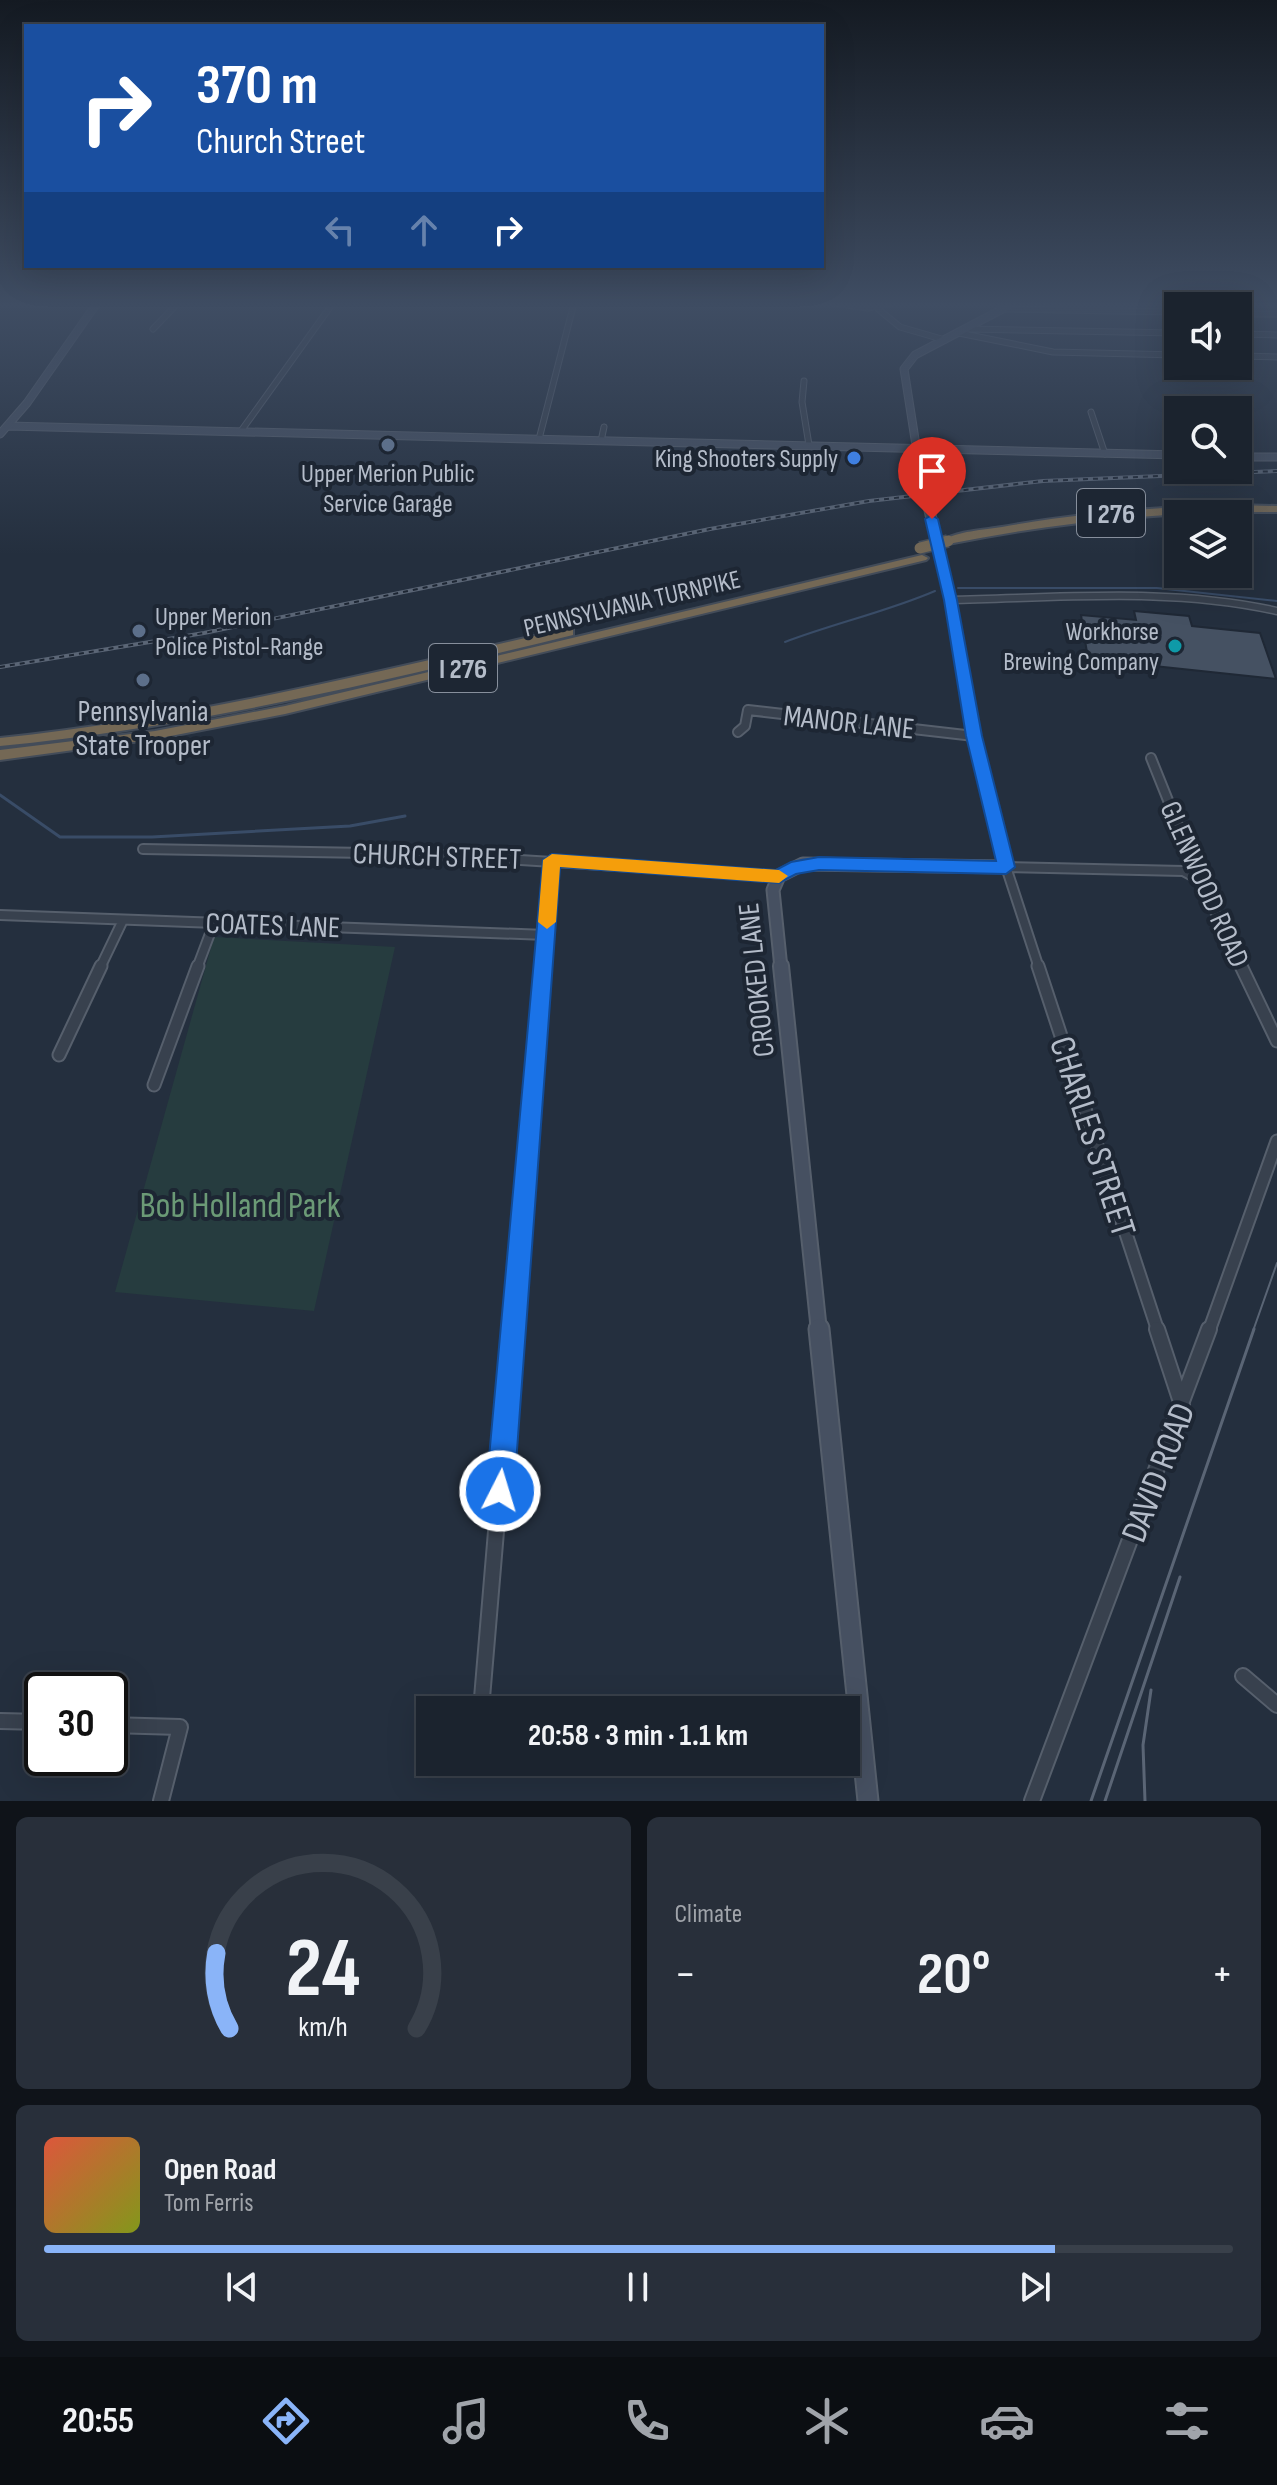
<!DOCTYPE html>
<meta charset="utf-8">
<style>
:root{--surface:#1b232e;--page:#282f3a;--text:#f1f3f6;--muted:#a0a4aa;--line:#39404a;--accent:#8ab4f8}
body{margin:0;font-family:"Sofia Sans Condensed",sans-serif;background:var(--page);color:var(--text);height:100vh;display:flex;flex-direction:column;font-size:30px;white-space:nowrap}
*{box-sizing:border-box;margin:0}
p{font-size:26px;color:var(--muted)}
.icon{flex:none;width:44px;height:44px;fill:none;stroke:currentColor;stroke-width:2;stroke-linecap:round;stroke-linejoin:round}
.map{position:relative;height:1801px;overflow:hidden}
.panel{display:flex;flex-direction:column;gap:16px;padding:16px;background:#0f1319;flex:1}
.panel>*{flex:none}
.guide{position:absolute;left:24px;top:24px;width:800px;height:244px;border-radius:0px;box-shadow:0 8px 32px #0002,0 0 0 2px var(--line);background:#1a4fa0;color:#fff;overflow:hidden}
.fabs{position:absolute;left:1164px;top:292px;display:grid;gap:16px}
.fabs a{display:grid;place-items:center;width:88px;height:88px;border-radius:0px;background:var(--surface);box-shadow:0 8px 32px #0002,0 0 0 2px var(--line);font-size:40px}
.speed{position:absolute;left:24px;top:1672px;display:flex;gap:16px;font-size:40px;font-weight:700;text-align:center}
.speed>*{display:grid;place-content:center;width:104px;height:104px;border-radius:50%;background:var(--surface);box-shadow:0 8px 32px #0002,0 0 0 2px var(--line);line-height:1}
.speed .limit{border:4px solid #111;border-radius:12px;background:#fff;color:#111}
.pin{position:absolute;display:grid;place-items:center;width:68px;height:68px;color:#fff;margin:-82px -34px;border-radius:50% 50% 50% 0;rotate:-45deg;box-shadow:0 0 8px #0007}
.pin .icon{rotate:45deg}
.me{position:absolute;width:88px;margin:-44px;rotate:5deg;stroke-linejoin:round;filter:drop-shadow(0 0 6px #0008)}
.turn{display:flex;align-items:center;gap:28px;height:168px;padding:0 40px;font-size:36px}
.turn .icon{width:104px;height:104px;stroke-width:2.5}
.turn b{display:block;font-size:56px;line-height:68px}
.lanes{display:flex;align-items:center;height:76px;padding:0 40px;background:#0003;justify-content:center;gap:40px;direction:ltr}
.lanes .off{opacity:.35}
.big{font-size:60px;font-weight:700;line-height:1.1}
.panel .tile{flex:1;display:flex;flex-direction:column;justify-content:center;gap:12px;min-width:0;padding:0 28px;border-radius:12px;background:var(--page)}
.panel .dial{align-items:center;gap:0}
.dial svg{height:208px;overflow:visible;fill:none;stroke:var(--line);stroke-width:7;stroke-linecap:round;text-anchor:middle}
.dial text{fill:var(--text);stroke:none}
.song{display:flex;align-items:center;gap:24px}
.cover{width:96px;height:96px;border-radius:12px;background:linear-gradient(135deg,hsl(10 70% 55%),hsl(70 70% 35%))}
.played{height:8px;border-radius:4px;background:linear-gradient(90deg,var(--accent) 85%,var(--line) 85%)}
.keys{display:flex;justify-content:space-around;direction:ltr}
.heat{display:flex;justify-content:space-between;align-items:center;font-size:44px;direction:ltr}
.panel .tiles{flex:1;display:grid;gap:16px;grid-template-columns:1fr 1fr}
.tile:last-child{grid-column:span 2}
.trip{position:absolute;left:416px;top:1696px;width:444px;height:80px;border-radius:0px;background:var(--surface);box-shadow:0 8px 32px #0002,0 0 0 2px var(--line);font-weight:700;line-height:80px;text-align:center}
.menu{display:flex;height:128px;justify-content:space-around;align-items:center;background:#0b0e12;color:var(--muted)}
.menu .icon{width:56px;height:56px}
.menu .selected{color:var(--accent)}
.menu b{font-size:36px;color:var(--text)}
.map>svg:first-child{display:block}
.green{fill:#263c3f}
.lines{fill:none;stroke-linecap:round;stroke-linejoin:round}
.stream-far1{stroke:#394c67;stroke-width:2}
.stream{stroke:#394c67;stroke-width:3}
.building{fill:#455162;stroke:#1f2835;stroke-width:2}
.street-far4-casing{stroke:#565f6c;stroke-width:7}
.street-far3-casing{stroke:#565f6c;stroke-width:9}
.street-far2-casing{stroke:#565f6c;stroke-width:12}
.street-far1-casing{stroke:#565f6c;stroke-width:15}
.street-casing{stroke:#565f6c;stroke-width:18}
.secondary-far4-casing{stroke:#565f6c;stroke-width:9}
.secondary-far3-casing{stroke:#565f6c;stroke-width:12}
.secondary-far2-casing{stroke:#565f6c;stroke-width:15}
.secondary-far1-casing{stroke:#565f6c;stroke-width:18}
.secondary-casing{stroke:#565f6c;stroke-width:23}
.highway-casing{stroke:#434c59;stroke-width:4}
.street-far4{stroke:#38414e;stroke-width:5}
.street-far3{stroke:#38414e;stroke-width:6}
.street-far2{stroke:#38414e;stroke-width:8}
.street-far1{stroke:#38414e;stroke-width:11}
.street{stroke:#38414e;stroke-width:14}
.secondary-far4{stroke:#465061;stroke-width:7}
.secondary-far3{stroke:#465061;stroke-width:9}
.secondary-far2{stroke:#465061;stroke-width:11}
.secondary-far1{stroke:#465061;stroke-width:14}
.secondary{stroke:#465061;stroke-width:19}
.highway{fill:#746855;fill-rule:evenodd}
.tram-far1{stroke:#5a6575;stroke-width:2}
.tram{stroke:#5a6575;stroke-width:3}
.rail-casing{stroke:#5a6575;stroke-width:4}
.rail{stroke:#1d2633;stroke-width:2;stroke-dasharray:5;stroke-linecap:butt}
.highway-bridge-casing{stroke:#434c59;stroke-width:14;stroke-linecap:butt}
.highway-bridge{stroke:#746855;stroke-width:11}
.route{fill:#1a73e8;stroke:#114b97;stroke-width:2}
.slow{fill:#f59e0b}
.service-dot{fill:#5c6f8a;stroke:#1d2633;stroke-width:3}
.shop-dot{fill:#3f7fe0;stroke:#1d2633;stroke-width:3}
.culture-dot{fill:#0f9aa8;stroke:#1d2633;stroke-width:3}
.labels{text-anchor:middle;stroke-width:8;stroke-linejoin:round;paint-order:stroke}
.far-poi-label{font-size:26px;fill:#b4bcc9;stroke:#1d2633;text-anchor:end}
.far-street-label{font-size:26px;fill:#b4bcc9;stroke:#1d2633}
.shield{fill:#1d2633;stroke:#878f9c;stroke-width:2}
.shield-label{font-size:28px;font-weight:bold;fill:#b4bcc9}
.poi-label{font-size:30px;fill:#b4bcc9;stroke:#1d2633}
.street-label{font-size:30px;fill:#b4bcc9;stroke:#1d2633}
.near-street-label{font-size:36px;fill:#b4bcc9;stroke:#1d2633}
.near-park-label{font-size:36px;fill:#6b9a76;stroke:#1d2633}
</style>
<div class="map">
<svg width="1277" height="1801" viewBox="0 0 1277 1801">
<rect width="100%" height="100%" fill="#242f3e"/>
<path class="green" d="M 214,937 L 395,947 L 314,1311 L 115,1292 Z"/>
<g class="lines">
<path class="stream-far1" d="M 958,588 L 1157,588 L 1277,601
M 785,642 C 835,623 886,612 935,591"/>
<path class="stream" d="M 0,795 L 60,837 L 152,837 L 350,826 L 405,816"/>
</g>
<path class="building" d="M 1134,611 L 1189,616 L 1192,626 L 1260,633 L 1276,679 L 1088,659 L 1081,615 L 1136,620 Z"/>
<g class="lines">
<g class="street-far4-casing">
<path id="street-far4" d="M 833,303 L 868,308 L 890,303
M 1165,303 L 1176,315
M 877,308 L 900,327 L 945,340
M 1003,309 L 1178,312
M 1238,314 L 1277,314
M 153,329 L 178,303
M 967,329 L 1178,333
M 959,333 L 1053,352 L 1178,355
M 1238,334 L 1277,335
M 1238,356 L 1277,357
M 804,381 L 802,402 L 809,445
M 1091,412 L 1105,454
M 241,431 L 333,303
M 539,439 L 574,303
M 601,441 L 604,427"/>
</g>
<g class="street-far3-casing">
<path id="street-far3" d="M 950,600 C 1059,598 1170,587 1277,611"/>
</g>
<g class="street-far2-casing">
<path id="street-far2" d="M 738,732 L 745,726 L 748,710 L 974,736
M 1151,758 L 1200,880 L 1242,968
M 143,849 L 422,854 L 779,876
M 0,915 L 546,935
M 100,968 L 123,920
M 197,968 L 214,923
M 543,968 L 552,860
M 1039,968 L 1006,867 L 1183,871 L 1200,880"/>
</g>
<g class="street-far1-casing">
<path id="street-far1" d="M 1038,966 L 1158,1331
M 1241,966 L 1277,1041
M 59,1055 L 101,966
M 154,1085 L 198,966
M 513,1331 L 543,966
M 1209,1331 L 1277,1141"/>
</g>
<g class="street-casing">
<path id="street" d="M 1157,1329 L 1182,1405
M 1243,1676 L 1277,1705
M 481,1710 L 513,1329
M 0,1721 L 42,1722
M 110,1725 L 180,1727 L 161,1801
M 846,1754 L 865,1755
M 1032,1801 L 1209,1329"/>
</g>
<g class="secondary-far4-casing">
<path id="secondary-far4" d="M 8,426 L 1178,455
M 0,434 L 27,403 L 97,303
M 1238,457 L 1277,457
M 920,471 L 904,369 L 915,355 L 1014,303"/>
</g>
<g class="secondary-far3-casing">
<path id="secondary-far3" d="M 920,469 L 950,600 L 965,687"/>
</g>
<g class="secondary-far2-casing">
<path id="secondary-far2" d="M 781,968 L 773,890 L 779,876 L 803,864 L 1006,867 L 974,736 L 965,685"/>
</g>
<g class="secondary-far1-casing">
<path id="secondary-far1" d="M 781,966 L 819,1331"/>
</g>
<g class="secondary-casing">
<path id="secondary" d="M 819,1329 L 868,1801"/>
</g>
<g class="highway-casing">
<path id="highway" d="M 1234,505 L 1277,506 L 1277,512 C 1165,511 1057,522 948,544 L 942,541 C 957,531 984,530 1002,527 C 1079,513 1156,507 1234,505 Z
M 922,555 L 928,558 L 926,560 L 285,714 L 155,739 L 0,760 L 0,750 L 155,731 L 285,706 Z
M 569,628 L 573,629 L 573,635 C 384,681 194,727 0,746 L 0,738 C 193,718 380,671 569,628 Z"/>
</g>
<use href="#street-far4" class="street-far4"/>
<use href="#street-far3" class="street-far3"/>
<use href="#street-far2" class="street-far2"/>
<use href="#street-far1" class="street-far1"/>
<use href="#street" class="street"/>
<use href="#secondary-far4" class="secondary-far4"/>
<use href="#secondary-far3" class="secondary-far3"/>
<use href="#secondary-far2" class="secondary-far2"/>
<use href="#secondary-far1" class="secondary-far1"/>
<use href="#secondary" class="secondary"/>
<use href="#highway" class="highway"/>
<path class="tram-far1" d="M 1253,1331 L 1277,1263"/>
<path class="tram" d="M 1091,1801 L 1254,1329
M 1105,1801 L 1180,1577
M 1145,1801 L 1143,1745 L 1151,1690"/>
<g class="rail-casing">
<path id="rail" d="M 0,667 L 204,633 L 710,529 L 869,501 L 1043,481 L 1277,471"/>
</g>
<use href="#rail" class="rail"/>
<g class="highway-bridge-casing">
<path id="highway-bridge" d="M 920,548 L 948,541"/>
</g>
<use href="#highway-bridge" class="highway-bridge"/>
</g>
<linearGradient id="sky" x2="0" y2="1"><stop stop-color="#141a22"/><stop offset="0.55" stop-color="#3f4d63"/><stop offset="1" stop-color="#3f4d63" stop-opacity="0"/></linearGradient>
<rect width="1277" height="555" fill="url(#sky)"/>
<path class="route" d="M 932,515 L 938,519 L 957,600 L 982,736 L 1015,867 L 1006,874 L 819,870 L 796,874 L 779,883 L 560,867 L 514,1491 L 510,1501 L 500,1505 L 490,1501 L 486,1491 L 543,860 L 552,854 L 776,870 L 791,862 L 819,857 L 996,861 L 966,736 L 944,600 L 925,519 Z"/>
<path class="slow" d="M 552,854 L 779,870 L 788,876 L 779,883 L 560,867 L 556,922 L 547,929 L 538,922 L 543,860 Z"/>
<g class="service-dot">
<circle cx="388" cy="445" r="8"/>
<circle cx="139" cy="631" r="8"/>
<circle cx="143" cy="680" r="8"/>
</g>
<circle class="shop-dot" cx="854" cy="458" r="8"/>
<circle class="culture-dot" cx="1175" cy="646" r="8"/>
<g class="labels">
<g class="far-poi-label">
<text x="838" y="467">King Shooters Supply</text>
<text x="388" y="482" text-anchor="middle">Upper Merion Public<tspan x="388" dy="30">Service Garage</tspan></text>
<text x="155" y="625" text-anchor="start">Upper Merion<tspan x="155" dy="30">Police Pistol-Range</tspan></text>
<text x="1159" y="640">Workhorse<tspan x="1159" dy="30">Brewing Company</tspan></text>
</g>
<g class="far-street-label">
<text transform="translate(632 603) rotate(-13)" y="9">PENNSYLVANIA TURNPIKE</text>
</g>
<g class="shield">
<rect x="1077" y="489" width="68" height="48" rx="6"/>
<rect x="429" y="644" width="68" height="48" rx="6"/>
</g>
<g class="shield-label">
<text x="1111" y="523">I 276</text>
<text x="463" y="678">I 276</text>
</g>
<g class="poi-label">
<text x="143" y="721">Pennsylvania<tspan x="143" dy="34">State Trooper</tspan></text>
</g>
<g class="street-label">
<text transform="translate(849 722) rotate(6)" y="10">MANOR LANE</text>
<text transform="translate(437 856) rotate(2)" y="10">CHURCH STREET</text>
<text transform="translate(1205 884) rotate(66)" y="10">GLENWOOD ROAD</text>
<text transform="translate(273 925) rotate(2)" y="10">COATES LANE</text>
<text transform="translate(756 980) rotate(-96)" y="10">CROOKED LANE</text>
</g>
<g class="near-street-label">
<text transform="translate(1094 1136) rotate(72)" y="13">CHARLES STREET</text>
<text transform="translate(1157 1472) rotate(-69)" y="13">DAVID ROAD</text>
</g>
<g class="near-park-label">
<text x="240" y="1217">Bob Holland Park</text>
</g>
</g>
</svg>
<div class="fabs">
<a><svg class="icon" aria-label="sound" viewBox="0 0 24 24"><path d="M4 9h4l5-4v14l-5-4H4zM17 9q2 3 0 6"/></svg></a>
<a><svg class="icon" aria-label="search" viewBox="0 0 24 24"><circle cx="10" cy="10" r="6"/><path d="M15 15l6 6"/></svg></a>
<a><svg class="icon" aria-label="layers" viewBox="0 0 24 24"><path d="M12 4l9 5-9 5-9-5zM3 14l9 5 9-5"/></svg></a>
</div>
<div class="speed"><div class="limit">30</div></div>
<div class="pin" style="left:932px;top:519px;background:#d93025"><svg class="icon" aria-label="arrive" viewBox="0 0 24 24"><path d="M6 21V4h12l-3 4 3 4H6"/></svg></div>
<svg class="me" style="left:500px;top:1491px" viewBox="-20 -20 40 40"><circle r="17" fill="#1a73e8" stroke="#fff" stroke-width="3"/><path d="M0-11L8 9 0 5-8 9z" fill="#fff"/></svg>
<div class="trip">20:58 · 3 min · 1.1 km</div>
<div class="guide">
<div class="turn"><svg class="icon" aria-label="right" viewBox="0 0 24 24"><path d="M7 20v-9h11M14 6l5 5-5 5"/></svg><div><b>370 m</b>Church Street</div></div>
<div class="lanes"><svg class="icon off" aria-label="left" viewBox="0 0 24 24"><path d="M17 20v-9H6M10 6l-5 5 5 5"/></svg><svg class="icon off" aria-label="ahead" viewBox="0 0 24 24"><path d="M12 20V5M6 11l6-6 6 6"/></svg><svg class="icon" aria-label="right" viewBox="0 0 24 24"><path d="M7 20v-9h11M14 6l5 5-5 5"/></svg></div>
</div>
</div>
<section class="panel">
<div class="tiles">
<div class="tile dial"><svg viewBox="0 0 100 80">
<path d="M14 69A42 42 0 1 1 86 69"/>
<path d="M14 69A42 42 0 0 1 9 40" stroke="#8ab4f8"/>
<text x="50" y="56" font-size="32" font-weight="700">24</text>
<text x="50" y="72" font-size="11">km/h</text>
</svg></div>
<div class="tile"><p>Climate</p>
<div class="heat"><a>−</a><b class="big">20°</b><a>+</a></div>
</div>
<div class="tile">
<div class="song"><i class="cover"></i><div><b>Open Road</b><p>Tom Ferris</p></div></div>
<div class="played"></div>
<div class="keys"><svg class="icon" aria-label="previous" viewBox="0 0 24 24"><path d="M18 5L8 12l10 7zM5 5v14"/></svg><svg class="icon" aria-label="pause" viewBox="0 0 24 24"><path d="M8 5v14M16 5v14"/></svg><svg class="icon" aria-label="next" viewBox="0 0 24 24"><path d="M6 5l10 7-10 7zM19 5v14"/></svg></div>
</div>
</div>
</section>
<nav class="menu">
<b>20:55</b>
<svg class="icon selected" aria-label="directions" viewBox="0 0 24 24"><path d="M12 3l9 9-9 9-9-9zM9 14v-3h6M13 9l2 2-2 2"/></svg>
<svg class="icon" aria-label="music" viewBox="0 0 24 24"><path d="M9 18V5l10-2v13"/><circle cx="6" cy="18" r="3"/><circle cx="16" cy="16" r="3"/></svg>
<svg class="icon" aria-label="phone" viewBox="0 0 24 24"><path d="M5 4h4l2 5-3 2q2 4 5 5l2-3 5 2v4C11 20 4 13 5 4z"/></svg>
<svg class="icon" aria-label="climate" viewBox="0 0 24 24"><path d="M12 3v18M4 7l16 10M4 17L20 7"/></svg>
<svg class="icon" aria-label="car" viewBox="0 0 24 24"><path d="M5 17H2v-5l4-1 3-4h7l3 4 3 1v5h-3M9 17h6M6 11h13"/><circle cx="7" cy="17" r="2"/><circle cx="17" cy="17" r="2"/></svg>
<svg class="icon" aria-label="filters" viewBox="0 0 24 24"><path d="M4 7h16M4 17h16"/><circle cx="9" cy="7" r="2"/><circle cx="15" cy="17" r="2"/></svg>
</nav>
